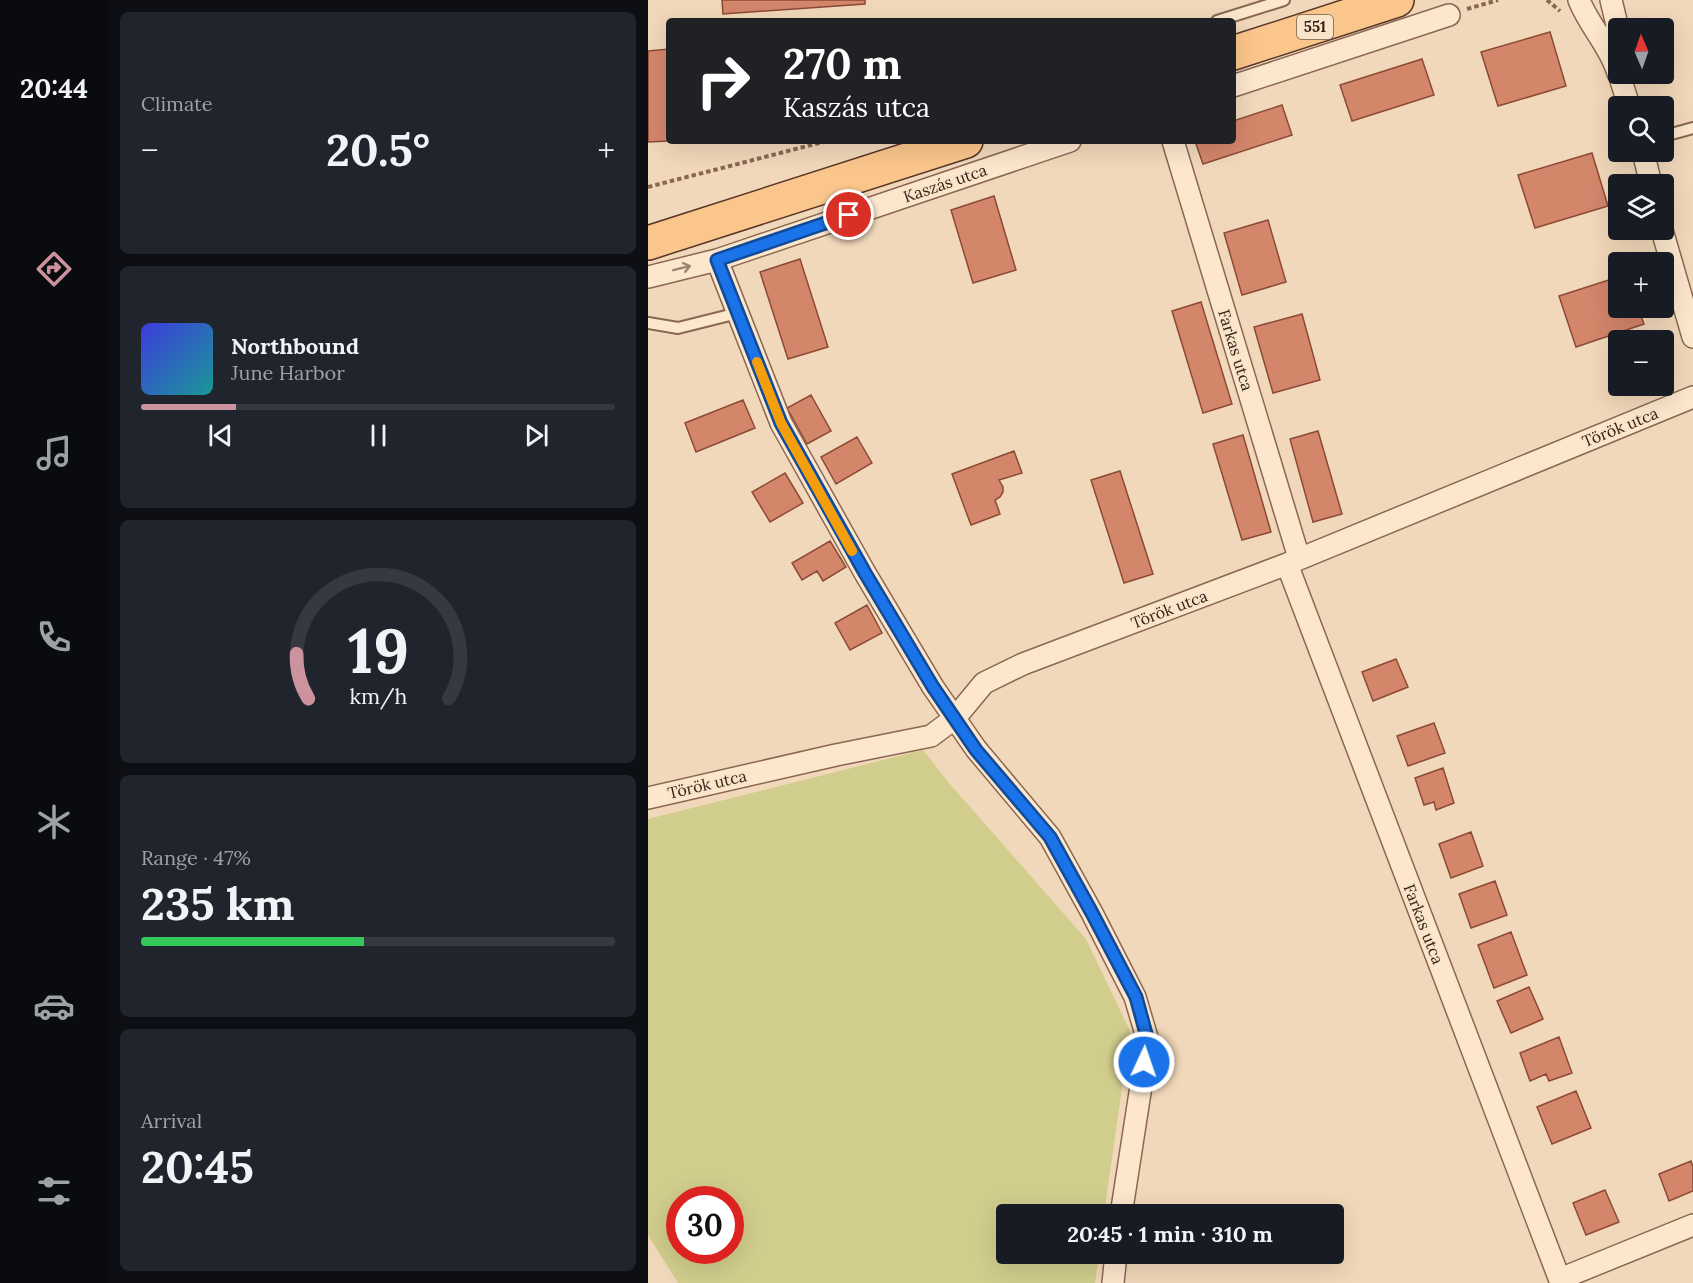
<!DOCTYPE html>
<meta charset="utf-8">
<style>
:root{--surface:#171b24;--page:#20242c;--text:#f1f3f6;--muted:#9ea1a6;--line:#363941;--accent:#cc939e}
body{margin:0;font-family:Lora,serif;background:var(--page);color:var(--text);height:100vh;display:flex;flex-direction:column;font-size:22px;white-space:nowrap}
*{box-sizing:border-box;margin:0}
p{font-size:20px;color:var(--muted)}
.icon{flex:none;width:33px;height:33px;fill:none;stroke:currentColor;stroke-width:2;stroke-linecap:round;stroke-linejoin:round}
.map{position:relative;flex:1;overflow:hidden}
.panel{display:flex;flex-direction:column;gap:12px;padding:12px;background:#0d0f14;width:540px}
.panel>*{flex:none}
.guide{position:absolute;left:18px;top:18px;width:570px;height:126px;border-radius:6px;box-shadow:0 6px 24px #0002;background:#202124;color:#fff;overflow:hidden}
.needle{width:39px;rotate:358deg}
.fabs{position:absolute;left:960px;top:18px;display:grid;gap:12px}
.fabs a{display:grid;place-items:center;width:66px;height:66px;border-radius:6px;background:var(--surface);box-shadow:0 6px 24px #0002;font-size:30px}
.speed{position:absolute;left:18px;top:1186px;display:flex;gap:12px;font-size:30px;font-weight:700;text-align:center}
.speed>*{display:grid;place-content:center;width:78px;height:78px;border-radius:50%;background:var(--surface);box-shadow:0 6px 24px #0002;line-height:1}
.speed .limit{border:9px solid #d22;background:#fff;color:#111}
.pin{position:absolute;display:grid;place-items:center;width:51px;height:51px;color:#fff;margin:-26px;border:3px solid #fff;border-radius:50%;box-shadow:0 2px 6px #0007}
.me{position:absolute;width:66px;margin:-33px;rotate:3deg;stroke-linejoin:round;filter:drop-shadow(0 0 4px #0008)}
.turn{display:flex;align-items:center;gap:21px;height:126px;padding:0 18px;font-size:27px}
.turn .icon{width:78px;height:78px;stroke-width:2.5}
.turn b{display:block;font-size:42px;line-height:51px}
.big{font-size:45px;font-weight:800;line-height:1.1}
.panel .card{flex:1;display:flex;flex-direction:column;justify-content:center;gap:9px;min-width:0;padding:0 21px;border-radius:9px;background:var(--page)}
.panel .dial{align-items:center;gap:0}
.dial svg{height:156px;overflow:visible;fill:none;stroke:var(--line);stroke-width:7;stroke-linecap:round;text-anchor:middle}
.dial text{fill:var(--text);stroke:none}
.song{display:flex;align-items:center;gap:18px}
.cover{width:72px;height:72px;border-radius:9px;background:linear-gradient(135deg,hsl(240 70% 55%),hsl(180 70% 35%))}
.played{height:6px;border-radius:3px;background:linear-gradient(90deg,var(--accent) 20%,var(--line) 20%)}
.keys{display:flex;justify-content:space-around;direction:ltr}
.heat{display:flex;justify-content:space-between;align-items:center;font-size:33px;direction:ltr}
.charge{height:9px;border-radius:4px;background:linear-gradient(90deg,#34c759 47%,var(--line) 0)}
.trip{position:absolute;left:348px;top:1204px;width:348px;height:60px;border-radius:6px;background:var(--surface);box-shadow:0 6px 24px #0002;font-weight:800;line-height:60px;text-align:center}
main{display:flex;flex:1;min-height:0}
.tabs{display:flex;flex-direction:column;width:108px;justify-content:space-around;align-items:center;background:#090b0e;color:var(--muted)}
.tabs .icon{width:42px;height:42px}
.tabs .active{color:var(--accent)}
.tabs b{font-size:27px;color:var(--text)}
.map>svg:first-child{display:block}
.green{fill:#d1cd8d;fill-rule:evenodd}
.building{fill:#d4866b;stroke:#8c4a36;stroke-width:1.5}
.lines{fill:none;stroke-linecap:round;stroke-linejoin:round}
.lane-casing{stroke:#8a6753;stroke-width:14}
.street-casing{stroke:#8a6753;stroke-width:24}
.primary-casing{stroke:#573628;stroke-width:36}
.path{stroke:#8a6753;stroke-width:4;stroke-dasharray:4.5 3;stroke-linecap:butt}
.lane{stroke:#fce7cd;stroke-width:10}
.street{stroke:#fce7cd;stroke-width:21}
.primary{stroke:#fbc68c;stroke-width:33}
.oneway{stroke:#9a8573}
.route-casing{stroke:#114b97;stroke-width:15}
.route{stroke:#1a73e8;stroke-width:10}
.slow{stroke:#f59e0b;stroke-width:10}
.labels{text-anchor:middle;stroke-width:4.5;stroke-linejoin:round;paint-order:stroke}
.shield{fill:#f9e4ca;stroke:#725d4e;stroke-width:1.5}
.shield-label{font-size:15px;font-weight:bold;fill:#382319}
.street-label{font-size:16px;fill:#382319;stroke:#f9e4ca}
</style>
<main>
<nav class="tabs">
<b>20:44</b>
<svg class="icon active" aria-label="directions" viewBox="0 0 24 24"><path d="M12 3l9 9-9 9-9-9zM9 14v-3h6M13 9l2 2-2 2"/></svg>
<svg class="icon" aria-label="music" viewBox="0 0 24 24"><path d="M9 18V5l10-2v13"/><circle cx="6" cy="18" r="3"/><circle cx="16" cy="16" r="3"/></svg>
<svg class="icon" aria-label="phone" viewBox="0 0 24 24"><path d="M5 4h4l2 5-3 2q2 4 5 5l2-3 5 2v4C11 20 4 13 5 4z"/></svg>
<svg class="icon" aria-label="climate" viewBox="0 0 24 24"><path d="M12 3v18M4 7l16 10M4 17L20 7"/></svg>
<svg class="icon" aria-label="car" viewBox="0 0 24 24"><path d="M5 17H2v-5l4-1 3-4h7l3 4 3 1v5h-3M9 17h6M6 11h13"/><circle cx="7" cy="17" r="2"/><circle cx="17" cy="17" r="2"/></svg>
<svg class="icon" aria-label="filters" viewBox="0 0 24 24"><path d="M4 7h16M4 17h16"/><circle cx="9" cy="7" r="2"/><circle cx="15" cy="17" r="2"/></svg>
</nav>
<section class="panel">
<div class="card"><p>Climate</p>
<div class="heat"><a>−</a><b class="big">20.5°</b><a>+</a></div>
</div>
<div class="card">
<div class="song"><i class="cover"></i><div><b>Northbound</b><p>June Harbor</p></div></div>
<div class="played"></div>
<div class="keys"><svg class="icon" aria-label="previous" viewBox="0 0 24 24"><path d="M18 5L8 12l10 7zM5 5v14"/></svg><svg class="icon" aria-label="pause" viewBox="0 0 24 24"><path d="M8 5v14M16 5v14"/></svg><svg class="icon" aria-label="next" viewBox="0 0 24 24"><path d="M6 5l10 7-10 7zM19 5v14"/></svg></div>
</div>
<div class="card dial"><svg viewBox="0 0 100 80">
<path d="M14 69A42 42 0 1 1 86 69"/>
<path d="M14 69A42 42 0 0 1 8 46" stroke="#cc939e"/>
<text x="50" y="56" font-size="32" font-weight="700">19</text>
<text x="50" y="72" font-size="11">km/h</text>
</svg></div>
<div class="card"><p>Range · 47%</p><b class="big">235 km</b><div class="charge"></div></div>
<div class="card"><p>Arrival</p><b class="big">20:45</b></div>
</section>
<div class="map">
<svg width="1045" height="1283" viewBox="0 0 1045 1283">
<rect width="100%" height="100%" fill="#f2d8ba"/>
<path class="green" d="M 275,750 L 301,783 L 438,939 L 482,1031 L 456,1215 L 358,1215 L 358,1254 L 451,1254 L 447,1283 L 30,1283 L 0,1235 L 0,819 ZM 32,1200 L 82,1200 L 82,1251 L 32,1251 Z"/>
<path class="building" d="M 74,0 L 217,0 L 217,4 L 75,14 Z
M 902,32 L 918,86 L 850,106 L 833,52 Z
M 21,49 L 21,141 L 0,142 L 0,51 Z
M 774,59 L 786,95 L 704,121 L 692,85 Z
M 634,105 L 644,135 L 555,164 L 547,141 L 585,141 L 585,121 Z
M 944,153 L 960,206 L 887,228 L 870,175 Z
M 346,196 L 368,270 L 325,283 L 303,210 Z
M 620,220 L 638,282 L 594,295 L 576,233 Z
M 152,259 L 180,347 L 140,359 L 112,272 Z
M 970,277 L 970,308 L 990,308 L 996,324 L 928,347 L 911,296 Z
M 553,302 L 584,404 L 555,413 L 524,311 Z
M 654,314 L 672,380 L 625,393 L 606,327 Z
M 163,395 L 183,431 L 159,444 L 139,408 Z
M 95,400 L 107,428 L 48,452 L 37,423 Z
M 670,431 L 694,514 L 665,522 L 642,439 Z
M 595,435 L 623,532 L 594,540 L 565,444 Z
M 209,437 L 224,463 L 188,484 L 173,457 Z
M 366,451 L 374,473 L 351,480 L 355,487 L 355,492 L 352,497 L 347,500 L 352,514 L 323,525 L 304,474 Z
M 472,471 L 505,574 L 476,583 L 443,480 Z
M 137,473 L 155,503 L 122,522 L 104,492 Z
M 182,541 L 198,567 L 175,581 L 169,571 L 154,580 L 144,563 Z
M 219,605 L 234,633 L 202,650 L 187,623 Z
M 748,659 L 760,687 L 725,701 L 714,672 Z
M 786,723 L 797,753 L 760,766 L 749,736 Z
M 795,768 L 806,803 L 788,810 L 786,802 L 776,805 L 767,778 Z
M 823,832 L 835,866 L 803,878 L 791,844 Z
M 847,881 L 859,915 L 823,928 L 811,894 Z
M 863,932 L 879,975 L 846,988 L 830,945 Z
M 881,987 L 895,1019 L 863,1033 L 849,1001 Z
M 911,1037 L 924,1073 L 901,1081 L 898,1074 L 882,1081 L 872,1053 Z
M 928,1091 L 943,1128 L 904,1144 L 889,1107 Z
M 1043,1161 L 1045,1167 L 1045,1191 L 1021,1201 L 1011,1174 Z
M 957,1190 L 971,1222 L 938,1235 L 925,1203 Z"/>
<g class="lines">
<g class="lane-casing">
<path id="lane" d="M 569,21 L 636,0
M 1016,136 L 1045,128
M 0,323 L 30,328 L 90,313"/>
</g>
<g class="street-casing">
<path id="street" d="M 931,0 C 941,26 962,46 970,73
M 963,0 L 969,25 L 966,60
M 971,74 L 981,106
M 585,86 L 801,15
M 525,141 L 651,558
M 995,152 L 1003,184
M 1014,230 L 1045,337
M 69,260 L 133,423 L 217,573 L 285,687 L 328,749 L 402,837 L 444,913 L 487,997 L 500,1041 L 473,1215
M 0,277 L 69,260 L 422,141
M 639,564 L 913,1283
M 0,798 L 188,755 L 283,736 L 307,718 L 336,683 L 375,664 L 639,564 L 1045,397
M 912,1279 L 1045,1225
M 465,1283 L 468,1254"/>
</g>
<g class="primary-casing">
<path id="primary" d="M 585,53 L 749,0
M 0,243 L 318,141"/>
</g>
<path class="path" d="M 899,0 L 912,11
M 819,9 L 850,0
M 0,187 L 179,141"/>
<use href="#lane" class="lane"/>
<use href="#street" class="street"/>
<use href="#primary" class="primary"/>
</g>
<defs><path id="oneway-shaft" d="M-6 0H5M1.5-3L5.5 0L1.5 3" fill="none" stroke-width="1.6" stroke-linecap="round" stroke-linejoin="round" transform="scale(1.5)"/></defs>
<use class="oneway" href="#oneway-shaft" transform="translate(34 268) rotate(-14)"/>
<g class="lines">
<g class="route-casing">
<path id="route" d="M 201,215 L 69,260 L 133,423 L 217,573 L 285,687 L 328,750 L 402,837 L 444,913 L 488,997 L 500,1041 L 496,1062"/>
</g>
<use href="#route" class="route"/>
<path class="slow" d="M 109,362 L 133,423 L 204,551"/>
</g>
<g class="labels">
<rect class="shield" x="649" y="15" width="36" height="24" rx="4.5"/>
<g class="shield-label">
<text x="667" y="32">551</text>
</g>
<g class="street-label">
<text transform="translate(297 183) rotate(-19)" y="6">Kaszás utca</text>
<text transform="translate(588 350) rotate(73)" y="6">Farkas utca</text>
<text transform="translate(972 427) rotate(-22)" y="6">Török utca</text>
<text transform="translate(521 609) rotate(-21)" y="6">Török utca</text>
<text transform="translate(59 784) rotate(-13)" y="6">Török utca</text>
<text transform="translate(776 924) rotate(69)" y="6">Farkas utca</text>
</g>
</g>
</svg>
<div class="fabs">
<a><svg class="needle" viewBox="-14 -14 28 28"><path d="M0-13l5 13h-10z" fill="#e53935"/><path d="M0 13l5-13h-10z" fill="#9ea1a6"/></svg></a>
<a><svg class="icon" aria-label="search" viewBox="0 0 24 24"><circle cx="10" cy="10" r="6"/><path d="M15 15l6 6"/></svg></a>
<a><svg class="icon" aria-label="layers" viewBox="0 0 24 24"><path d="M12 4l9 5-9 5-9-5zM3 14l9 5 9-5"/></svg></a>
<a>+</a>
<a>−</a>
</div>
<div class="speed"><div class="limit">30</div></div>
<div class="pin" style="left:201px;top:215px;background:#d93025"><svg class="icon" aria-label="arrive" viewBox="0 0 24 24"><path d="M6 21V4h12l-3 4 3 4H6"/></svg></div>
<svg class="me" style="left:496px;top:1062px" viewBox="-20 -20 40 40"><circle r="17" fill="#1a73e8" stroke="#fff" stroke-width="3"/><path d="M0-11L8 9 0 5-8 9z" fill="#fff"/></svg>
<div class="trip">20:45 · 1 min · 310 m</div>
<div class="guide">
<div class="turn"><svg class="icon" aria-label="right" viewBox="0 0 24 24"><path d="M7 20v-9h11M14 6l5 5-5 5"/></svg><div><b>270 m</b>Kaszás utca</div></div>
</div>
</div>
</main>
